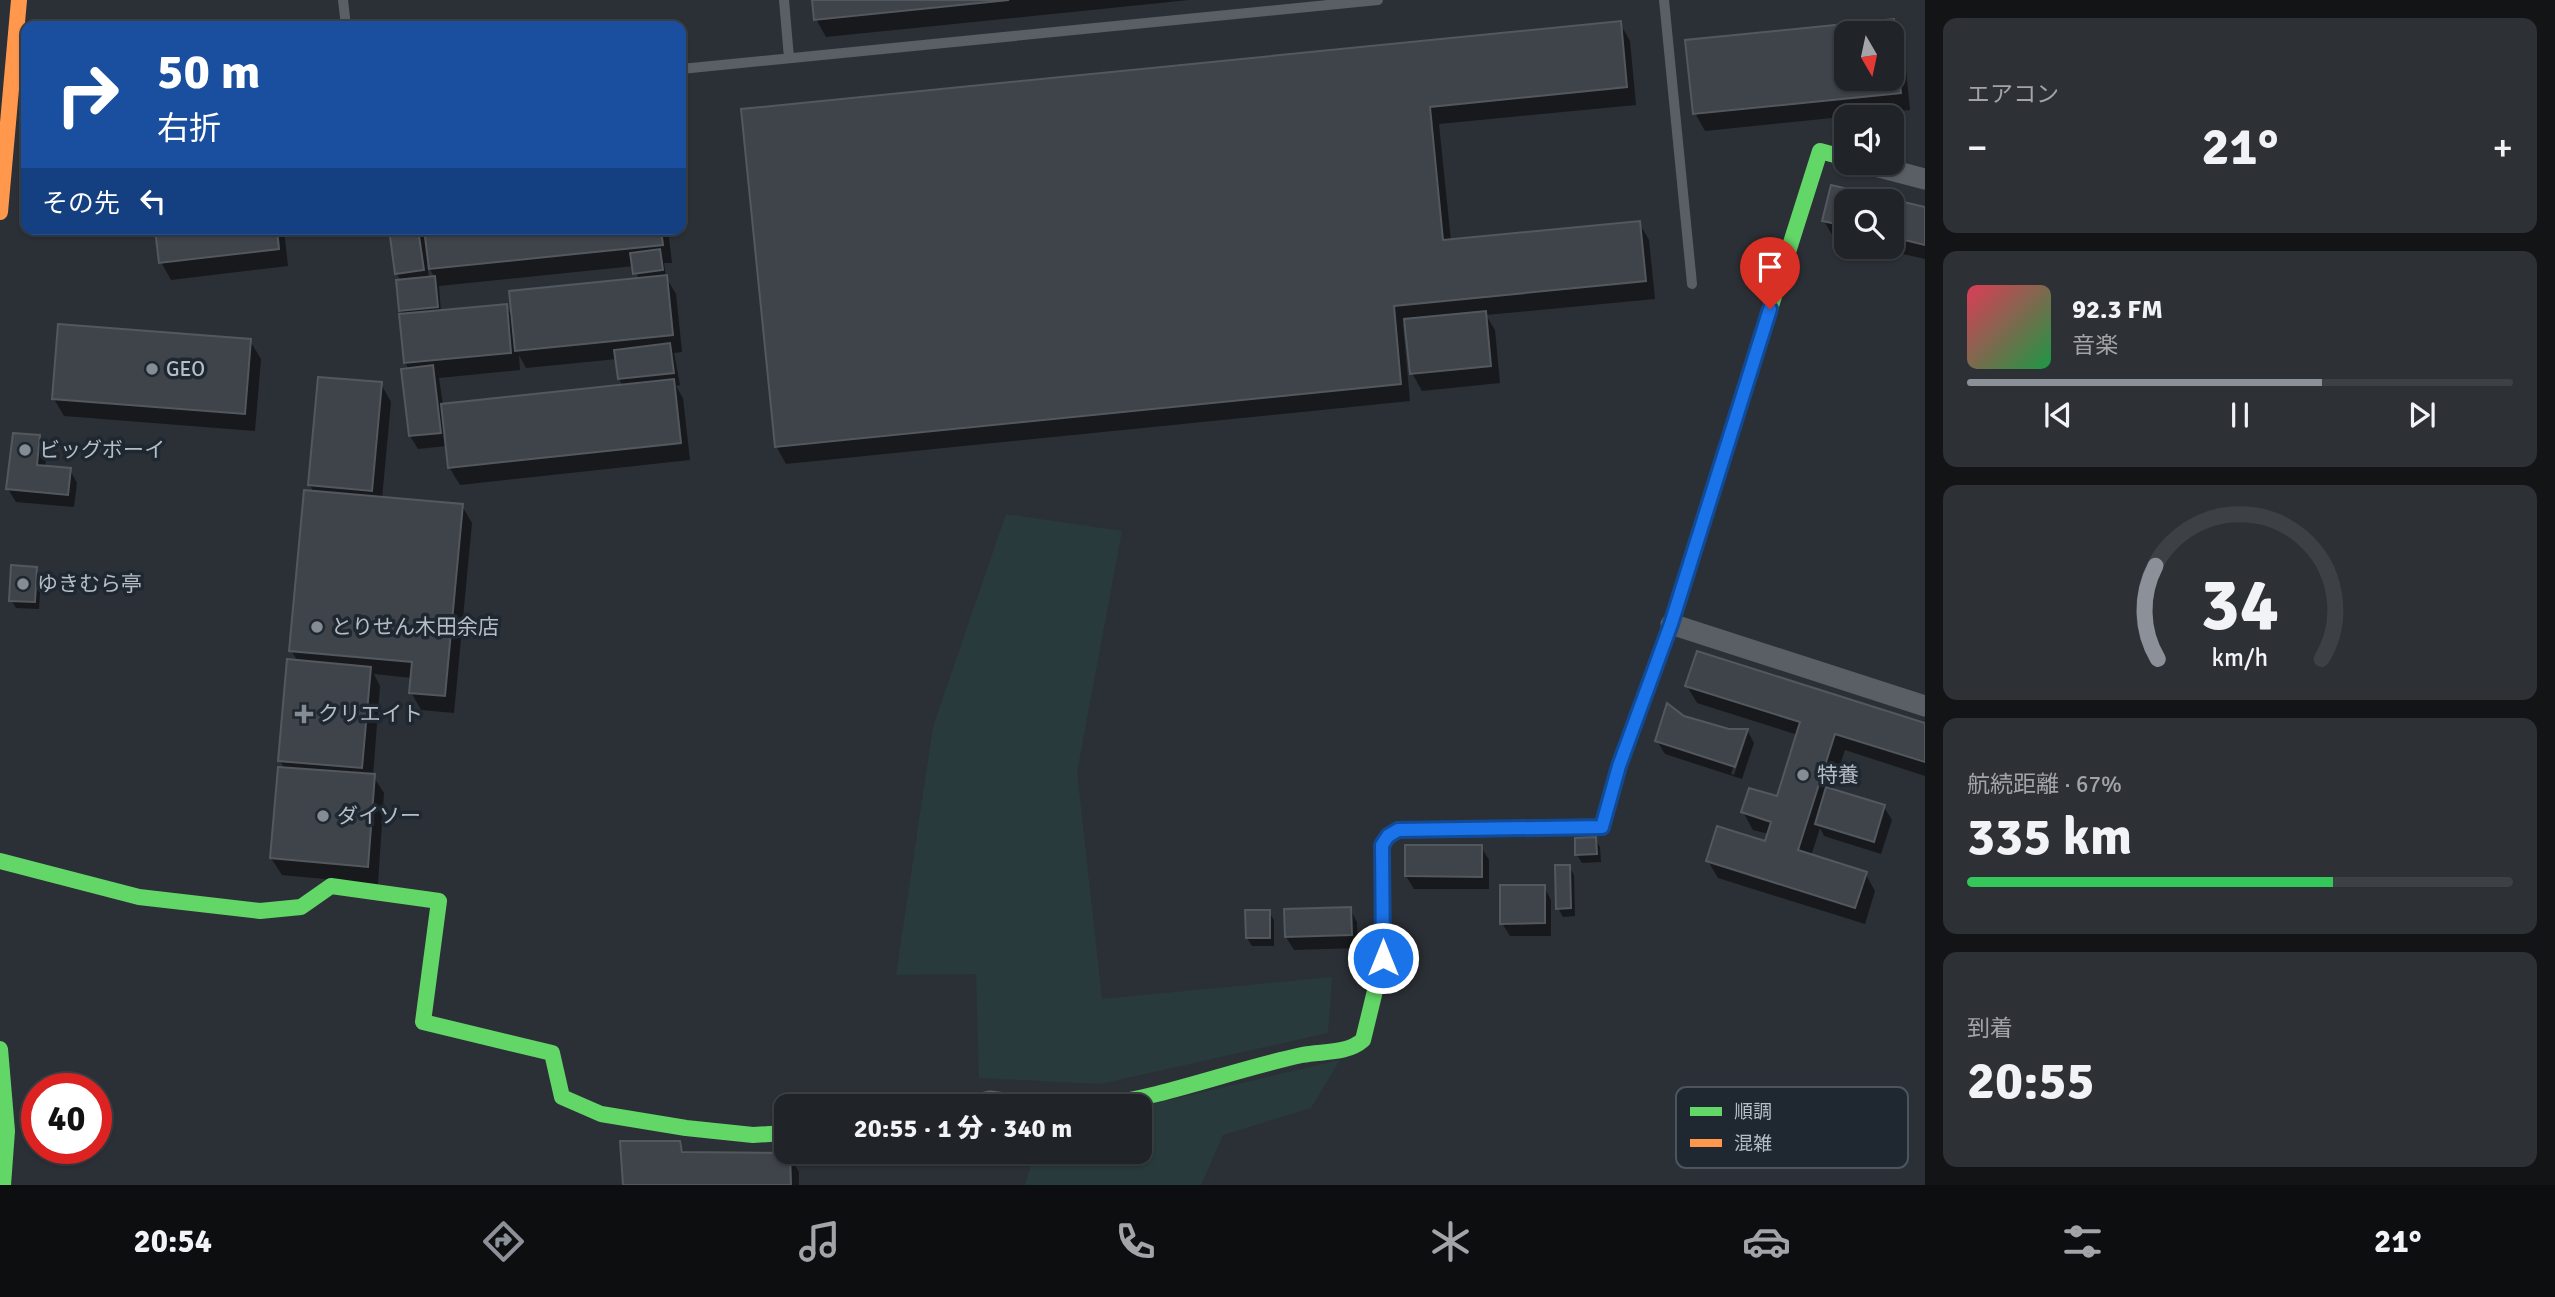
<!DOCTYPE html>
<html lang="ja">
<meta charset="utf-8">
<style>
:root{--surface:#202428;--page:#2d3034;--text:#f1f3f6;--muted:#a2a4a8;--line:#3d4145;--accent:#8c9099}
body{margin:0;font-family:Signika,"Noto Sans JP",sans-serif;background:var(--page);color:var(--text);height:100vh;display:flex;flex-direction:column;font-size:26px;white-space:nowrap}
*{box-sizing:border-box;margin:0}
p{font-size:23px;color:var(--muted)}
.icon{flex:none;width:38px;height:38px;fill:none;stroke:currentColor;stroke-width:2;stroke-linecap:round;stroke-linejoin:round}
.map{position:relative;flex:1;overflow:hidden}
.side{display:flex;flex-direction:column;gap:18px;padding:18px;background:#121416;width:630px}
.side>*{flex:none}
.hud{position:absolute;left:21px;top:21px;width:665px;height:214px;border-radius:14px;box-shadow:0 2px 5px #0004,0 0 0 2px var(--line);background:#1a4fa0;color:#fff;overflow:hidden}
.needle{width:46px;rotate:171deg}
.buttons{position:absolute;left:1834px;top:21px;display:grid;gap:14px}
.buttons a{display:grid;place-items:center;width:70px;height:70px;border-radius:14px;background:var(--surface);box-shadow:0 2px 5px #0004,0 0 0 2px var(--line);font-size:35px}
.speed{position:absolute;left:21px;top:1073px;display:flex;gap:14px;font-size:35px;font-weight:700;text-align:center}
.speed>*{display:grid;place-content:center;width:91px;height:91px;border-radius:50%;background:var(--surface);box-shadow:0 2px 5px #0004,0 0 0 2px var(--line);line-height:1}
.speed .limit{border:10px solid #d22;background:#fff;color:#111}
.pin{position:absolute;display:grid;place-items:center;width:60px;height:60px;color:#fff;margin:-72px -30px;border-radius:50% 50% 50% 0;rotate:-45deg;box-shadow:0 0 7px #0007}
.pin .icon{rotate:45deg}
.me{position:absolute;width:77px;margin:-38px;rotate:0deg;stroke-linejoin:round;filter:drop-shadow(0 0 5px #0008)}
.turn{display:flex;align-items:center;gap:24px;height:147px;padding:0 21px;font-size:32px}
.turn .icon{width:91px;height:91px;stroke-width:2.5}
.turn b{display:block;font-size:49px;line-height:60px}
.then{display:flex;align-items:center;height:66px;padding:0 21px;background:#0003;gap:14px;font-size:26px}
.big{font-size:52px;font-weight:800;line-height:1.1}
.side .widget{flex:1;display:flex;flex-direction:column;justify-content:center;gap:10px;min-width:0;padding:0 24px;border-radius:14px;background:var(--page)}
.side .dial{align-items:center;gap:0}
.dial svg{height:182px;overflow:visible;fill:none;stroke:var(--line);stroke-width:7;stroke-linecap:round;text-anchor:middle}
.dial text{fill:var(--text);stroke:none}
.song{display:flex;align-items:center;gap:21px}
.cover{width:84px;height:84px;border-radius:10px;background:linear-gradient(135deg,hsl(350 70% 55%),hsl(140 70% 35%))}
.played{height:7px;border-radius:4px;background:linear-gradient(90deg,var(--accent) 65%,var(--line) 65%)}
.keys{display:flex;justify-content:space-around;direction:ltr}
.heat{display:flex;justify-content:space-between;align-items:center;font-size:38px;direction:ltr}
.charge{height:10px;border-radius:5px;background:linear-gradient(90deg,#34c759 67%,var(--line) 0)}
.trip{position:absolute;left:774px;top:1094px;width:378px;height:70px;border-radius:14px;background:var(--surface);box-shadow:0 2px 5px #0004,0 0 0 2px var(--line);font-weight:800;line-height:70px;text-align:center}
.dock{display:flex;height:112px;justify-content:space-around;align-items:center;background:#0d0e10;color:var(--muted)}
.dock .icon{width:49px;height:49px}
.dock .active{color:var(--accent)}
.dock b{font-size:32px;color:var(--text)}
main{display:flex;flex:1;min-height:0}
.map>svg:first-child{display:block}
.green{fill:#283a3b}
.shadow{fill:#0007;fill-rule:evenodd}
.building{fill:#3f444b;stroke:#53585e;stroke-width:2;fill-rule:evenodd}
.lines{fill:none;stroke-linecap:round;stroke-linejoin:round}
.lane{stroke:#5a5e65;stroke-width:10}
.street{stroke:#5a5e65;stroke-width:21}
.fast{stroke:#63d668;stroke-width:16}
.slow{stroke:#ff974d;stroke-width:16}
.route-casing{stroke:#114b97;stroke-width:18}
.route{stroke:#1a73e8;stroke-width:12}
.poi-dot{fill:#858c94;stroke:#1f2731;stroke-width:2.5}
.labels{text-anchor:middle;stroke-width:7;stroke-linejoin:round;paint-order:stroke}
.poi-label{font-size:21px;fill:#b5bdc7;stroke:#1f2731;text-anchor:start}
.key{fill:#1f2731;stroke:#4c545e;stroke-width:2}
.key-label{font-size:19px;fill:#b5bdc7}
</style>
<main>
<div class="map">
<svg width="1925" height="1185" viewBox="0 0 1925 1185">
<rect width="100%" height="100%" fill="#2b3036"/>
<path class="green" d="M 1006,514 L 1122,531 L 1077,772 L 1102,999 L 1332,977 L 1328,1033 L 1100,1084 L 979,1078 L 976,974 L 896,975 L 933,727 Z
M 1340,1060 L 1311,1108 L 1223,1135 L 1201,1185 L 1025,1185 L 1035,1152 L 1139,1152 L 1139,1107 Z"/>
<path class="shadow" d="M 814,0 L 1189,0 L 826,37 L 816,19 Z
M 1893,20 L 1903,38 L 1910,110 L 1705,131 L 1695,113 L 1687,41 ZM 1846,33 L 1892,33 L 1892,79 L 1846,79 Z
M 1620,23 L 1630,41 L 1636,105 L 1439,124 L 1451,241 L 1639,223 L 1649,240 L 1655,299 L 1486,315 L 1495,330 L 1500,383 L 1422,391 L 1412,373 L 1406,323 L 1403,324 L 1410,401 L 786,464 L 776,446 L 743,111 Z
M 1832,187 L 1925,209 L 1925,259 L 1872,247 L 1892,247 L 1892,201 L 1846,201 L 1846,241 L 1834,238 L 1824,221 Z
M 157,229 L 284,229 L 288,266 L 171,280 L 161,262 Z
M 391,229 L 420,229 L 427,242 L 426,229 L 668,229 L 672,263 L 664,263 L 666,277 L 676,294 L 682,352 L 674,353 L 680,385 L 676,386 L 683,398 L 690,460 L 460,485 L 449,467 L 447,446 L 418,449 L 410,436 L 409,369 L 405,363 L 403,315 L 400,310 L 401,281 L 396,273 ZM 427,264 L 435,278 L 429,278 ZM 634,266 L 639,280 L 513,318 L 506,306 L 441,312 L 439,286 ZM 519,355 L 526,368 L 617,359 L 619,379 L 623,386 L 443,405 L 439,378 L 520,370 Z
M 250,341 L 261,359 L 255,431 L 64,416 L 54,399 Z
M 381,384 L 391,402 L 382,499 L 462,506 L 472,523 L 454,713 L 421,710 L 411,692 L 412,678 L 374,674 L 380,686 L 373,776 L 384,793 L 378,884 L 282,875 L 271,858 L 285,769 L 280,761 L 298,662 L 291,650 L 314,493 L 310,485 Z
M 39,437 L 47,450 L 45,468 L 70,470 L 77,483 L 74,507 L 16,502 L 8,489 Z
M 36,569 L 41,577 L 39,609 L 16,608 L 11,600 Z
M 1687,686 L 1925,724 L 1925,776 L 1845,750 L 1832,790 L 1884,807 L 1892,820 L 1881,854 L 1824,836 L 1820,828 L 1811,856 L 1865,873 L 1875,891 L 1865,924 L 1718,878 L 1708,861 L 1766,843 L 1769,834 L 1753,830 L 1743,812 L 1778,798 L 1798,735 L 1697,703 Z
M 1684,717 L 1728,731 L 1747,730 L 1754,743 L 1742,779 L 1665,754 L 1657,741 ZM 1742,741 L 1745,741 L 1734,775 L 1731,774 Z
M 1595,839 L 1600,847 L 1601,862 L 1582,863 L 1577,855 Z
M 1481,847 L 1489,860 L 1489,889 L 1414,889 L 1406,876 Z
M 1569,866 L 1574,875 L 1575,916 L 1563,917 L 1558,908 Z
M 1544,887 L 1551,900 L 1551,936 L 1510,936 L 1502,923 Z
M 1350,909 L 1357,922 L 1358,948 L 1294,950 L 1286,937 Z
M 1269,912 L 1274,920 L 1274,946 L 1252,946 L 1247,938 Z
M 679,1142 L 685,1154 L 789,1154 L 799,1172 L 799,1185 L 624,1185 Z"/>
<path class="building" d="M 812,0 L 1009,0 L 814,20 Z
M 1894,19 L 1901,93 L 1693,114 L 1685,40 ZM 1846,33 L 1892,33 L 1892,79 L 1846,79 Z
M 1621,21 L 1627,87 L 1430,107 L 1443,240 L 1640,221 L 1646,281 L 1394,306 L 1401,384 L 775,447 L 741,109 Z
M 1831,185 L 1925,207 L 1925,245 L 1892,237 L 1892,201 L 1846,201 L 1846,226 L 1822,221 Z
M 155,229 L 277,229 L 279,249 L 159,263 Z
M 389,229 L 418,229 L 424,270 L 395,274 Z
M 424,229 L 661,229 L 663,245 L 429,269 Z
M 660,249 L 663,270 L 633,274 L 630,253 Z
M 667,275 L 673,335 L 515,351 L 509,291 Z
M 435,276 L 438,307 L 399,311 L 396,280 Z
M 507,304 L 511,353 L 404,363 L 399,314 Z
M 1486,311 L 1491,366 L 1410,374 L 1404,319 Z
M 58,324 L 251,339 L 245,414 L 52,399 Z
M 670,343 L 674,373 L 618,379 L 614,350 Z
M 433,365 L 441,433 L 409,436 L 401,369 Z
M 318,377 L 382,382 L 372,491 L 308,485 Z
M 674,379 L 681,443 L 448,468 L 441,404 Z
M 13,433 L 40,435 L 37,465 L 71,468 L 68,495 L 6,489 Z
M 304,490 L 463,504 L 445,696 L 409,693 L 412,662 L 289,651 Z
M 11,565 L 37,567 L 35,602 L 9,601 Z
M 1697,651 L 1925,723 L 1925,762 L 1835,734 L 1798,850 L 1867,872 L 1855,908 L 1706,861 L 1717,826 L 1765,841 L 1771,822 L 1741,812 L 1749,788 L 1777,796 L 1800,722 L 1685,686 Z
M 287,659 L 371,667 L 362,768 L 278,761 Z
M 1667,703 L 1684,716 L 1729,729 L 1748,729 L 1735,767 L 1655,741 Z
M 278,767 L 375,774 L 368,867 L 270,858 Z
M 1826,787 L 1885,805 L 1874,842 L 1815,824 Z
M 1596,837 L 1597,854 L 1575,855 L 1575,838 Z
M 1405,845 L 1482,845 L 1482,877 L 1405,876 Z
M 1555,865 L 1570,865 L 1571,908 L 1556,909 Z
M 1500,885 L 1545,885 L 1545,923 L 1500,924 Z
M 1351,907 L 1352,935 L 1285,937 L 1284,909 Z
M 1245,910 L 1270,910 L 1270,938 L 1246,938 Z
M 620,1141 L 680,1141 L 682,1152 L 790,1153 L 791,1185 L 623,1185 Z"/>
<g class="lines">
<path class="lane" d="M 343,0 L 346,26
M 784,0 L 789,58
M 1664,0 L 1692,284
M 681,69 L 1378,0"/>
<path class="street" d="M 1864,163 L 1925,179
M 1671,624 L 1925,706
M 969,1106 L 990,1101 L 1028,1106"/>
<path class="fast" d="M 1739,407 L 1820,151 L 1846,158
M 0,861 L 139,897 L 260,911 L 301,907 L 331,886 L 439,901 L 423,1022 L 552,1053 L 562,1097 L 601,1114 L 686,1128 L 753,1135 L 786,1133
M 0,1049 L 7,1131 L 3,1185
M 1094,1106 C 1165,1097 1232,1070 1302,1055 C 1323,1051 1347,1054 1363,1040 L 1383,958 L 1382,845 L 1388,836 L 1398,830 L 1602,827 L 1619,766 L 1674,615"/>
<path class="slow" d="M 0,212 L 19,0
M 1674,615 L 1739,407"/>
</g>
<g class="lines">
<g class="route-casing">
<path id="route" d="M 1383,958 L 1382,845 L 1388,836 L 1398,830 L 1602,827 L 1619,766 L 1671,624 L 1770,309"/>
</g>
<use href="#route" class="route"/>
</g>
<g class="poi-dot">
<circle cx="152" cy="369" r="7"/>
<circle cx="25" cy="450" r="7"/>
<circle cx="23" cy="584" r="7"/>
<circle cx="317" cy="627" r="7"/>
<path d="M300.5 703.5h7v7h7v7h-7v7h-7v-7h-7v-7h7z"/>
<circle cx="1803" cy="775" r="7"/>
<circle cx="323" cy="816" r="7"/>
</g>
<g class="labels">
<g class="poi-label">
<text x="166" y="376">GEO</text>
<text x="39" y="457">ビッグボーイ</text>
<text x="37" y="591">ゆきむら亭</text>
<text x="331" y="634">とりせん木田余店</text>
<text x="318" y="721">クリエイト</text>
<text x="1817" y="782">特養</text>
<text x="337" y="823">ダイソー</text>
</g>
</g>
<rect x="1676" y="1087" width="232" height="81" rx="10" class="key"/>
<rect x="1690" y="1107" width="32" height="9" fill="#63d668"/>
<rect x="1690" y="1139" width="32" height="8" fill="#ff974d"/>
<g class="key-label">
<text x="1734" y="1118">順調</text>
<text x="1734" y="1150">混雑</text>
</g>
</svg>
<div class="buttons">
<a><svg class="needle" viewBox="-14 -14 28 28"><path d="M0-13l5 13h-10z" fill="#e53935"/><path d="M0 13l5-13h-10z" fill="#a2a4a8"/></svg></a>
<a><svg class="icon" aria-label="sound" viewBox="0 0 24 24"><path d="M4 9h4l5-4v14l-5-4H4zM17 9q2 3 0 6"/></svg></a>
<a><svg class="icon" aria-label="search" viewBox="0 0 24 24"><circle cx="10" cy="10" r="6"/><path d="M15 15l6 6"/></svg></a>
</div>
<div class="speed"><div class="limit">40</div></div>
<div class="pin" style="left:1770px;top:309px;background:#d93025"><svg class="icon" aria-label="arrive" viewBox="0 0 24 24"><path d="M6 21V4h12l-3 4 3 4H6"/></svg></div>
<svg class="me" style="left:1383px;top:958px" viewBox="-20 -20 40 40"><circle r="17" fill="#1a73e8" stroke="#fff" stroke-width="3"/><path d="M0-11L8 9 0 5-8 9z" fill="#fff"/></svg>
<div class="trip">20:55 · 1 分 · 340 m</div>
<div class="hud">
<div class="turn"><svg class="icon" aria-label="right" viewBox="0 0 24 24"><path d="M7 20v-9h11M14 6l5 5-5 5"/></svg><div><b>50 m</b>右折</div></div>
<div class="then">その先<svg class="icon" aria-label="left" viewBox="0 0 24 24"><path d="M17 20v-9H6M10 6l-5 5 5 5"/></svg></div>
</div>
</div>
<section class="side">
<div class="widget"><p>エアコン</p>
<div class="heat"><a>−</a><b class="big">21°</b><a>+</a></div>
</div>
<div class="widget">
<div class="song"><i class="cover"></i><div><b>92.3 FM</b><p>音楽</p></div></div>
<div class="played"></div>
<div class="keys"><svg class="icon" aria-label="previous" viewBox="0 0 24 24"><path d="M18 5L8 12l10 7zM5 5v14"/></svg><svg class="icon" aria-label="pause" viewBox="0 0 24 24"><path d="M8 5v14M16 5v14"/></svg><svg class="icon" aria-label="next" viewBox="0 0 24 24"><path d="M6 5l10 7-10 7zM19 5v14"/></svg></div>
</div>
<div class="widget dial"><svg viewBox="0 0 100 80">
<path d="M14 69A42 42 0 1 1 86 69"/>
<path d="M14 69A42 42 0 0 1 13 28" stroke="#8c9099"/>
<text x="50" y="56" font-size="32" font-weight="700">34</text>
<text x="50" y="72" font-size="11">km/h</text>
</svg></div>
<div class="widget"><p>航続距離 · 67%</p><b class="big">335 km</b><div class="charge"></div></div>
<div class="widget"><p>到着</p><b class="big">20:55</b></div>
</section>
</main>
<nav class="dock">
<b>20:54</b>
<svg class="icon active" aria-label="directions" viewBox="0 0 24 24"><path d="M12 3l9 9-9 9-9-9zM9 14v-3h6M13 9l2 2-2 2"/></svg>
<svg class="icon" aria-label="music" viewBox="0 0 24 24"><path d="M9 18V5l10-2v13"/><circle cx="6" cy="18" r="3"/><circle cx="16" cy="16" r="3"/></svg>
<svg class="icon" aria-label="phone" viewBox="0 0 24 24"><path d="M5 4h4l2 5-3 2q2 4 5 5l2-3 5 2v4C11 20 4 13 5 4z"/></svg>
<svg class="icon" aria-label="climate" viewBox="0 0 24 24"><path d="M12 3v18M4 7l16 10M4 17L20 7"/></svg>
<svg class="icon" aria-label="car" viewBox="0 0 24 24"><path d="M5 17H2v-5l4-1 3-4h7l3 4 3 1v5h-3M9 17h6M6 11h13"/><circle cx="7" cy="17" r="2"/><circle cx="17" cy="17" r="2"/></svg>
<svg class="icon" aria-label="filters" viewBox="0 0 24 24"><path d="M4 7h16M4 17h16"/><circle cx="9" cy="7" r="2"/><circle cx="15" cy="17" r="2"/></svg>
<b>21°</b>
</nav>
